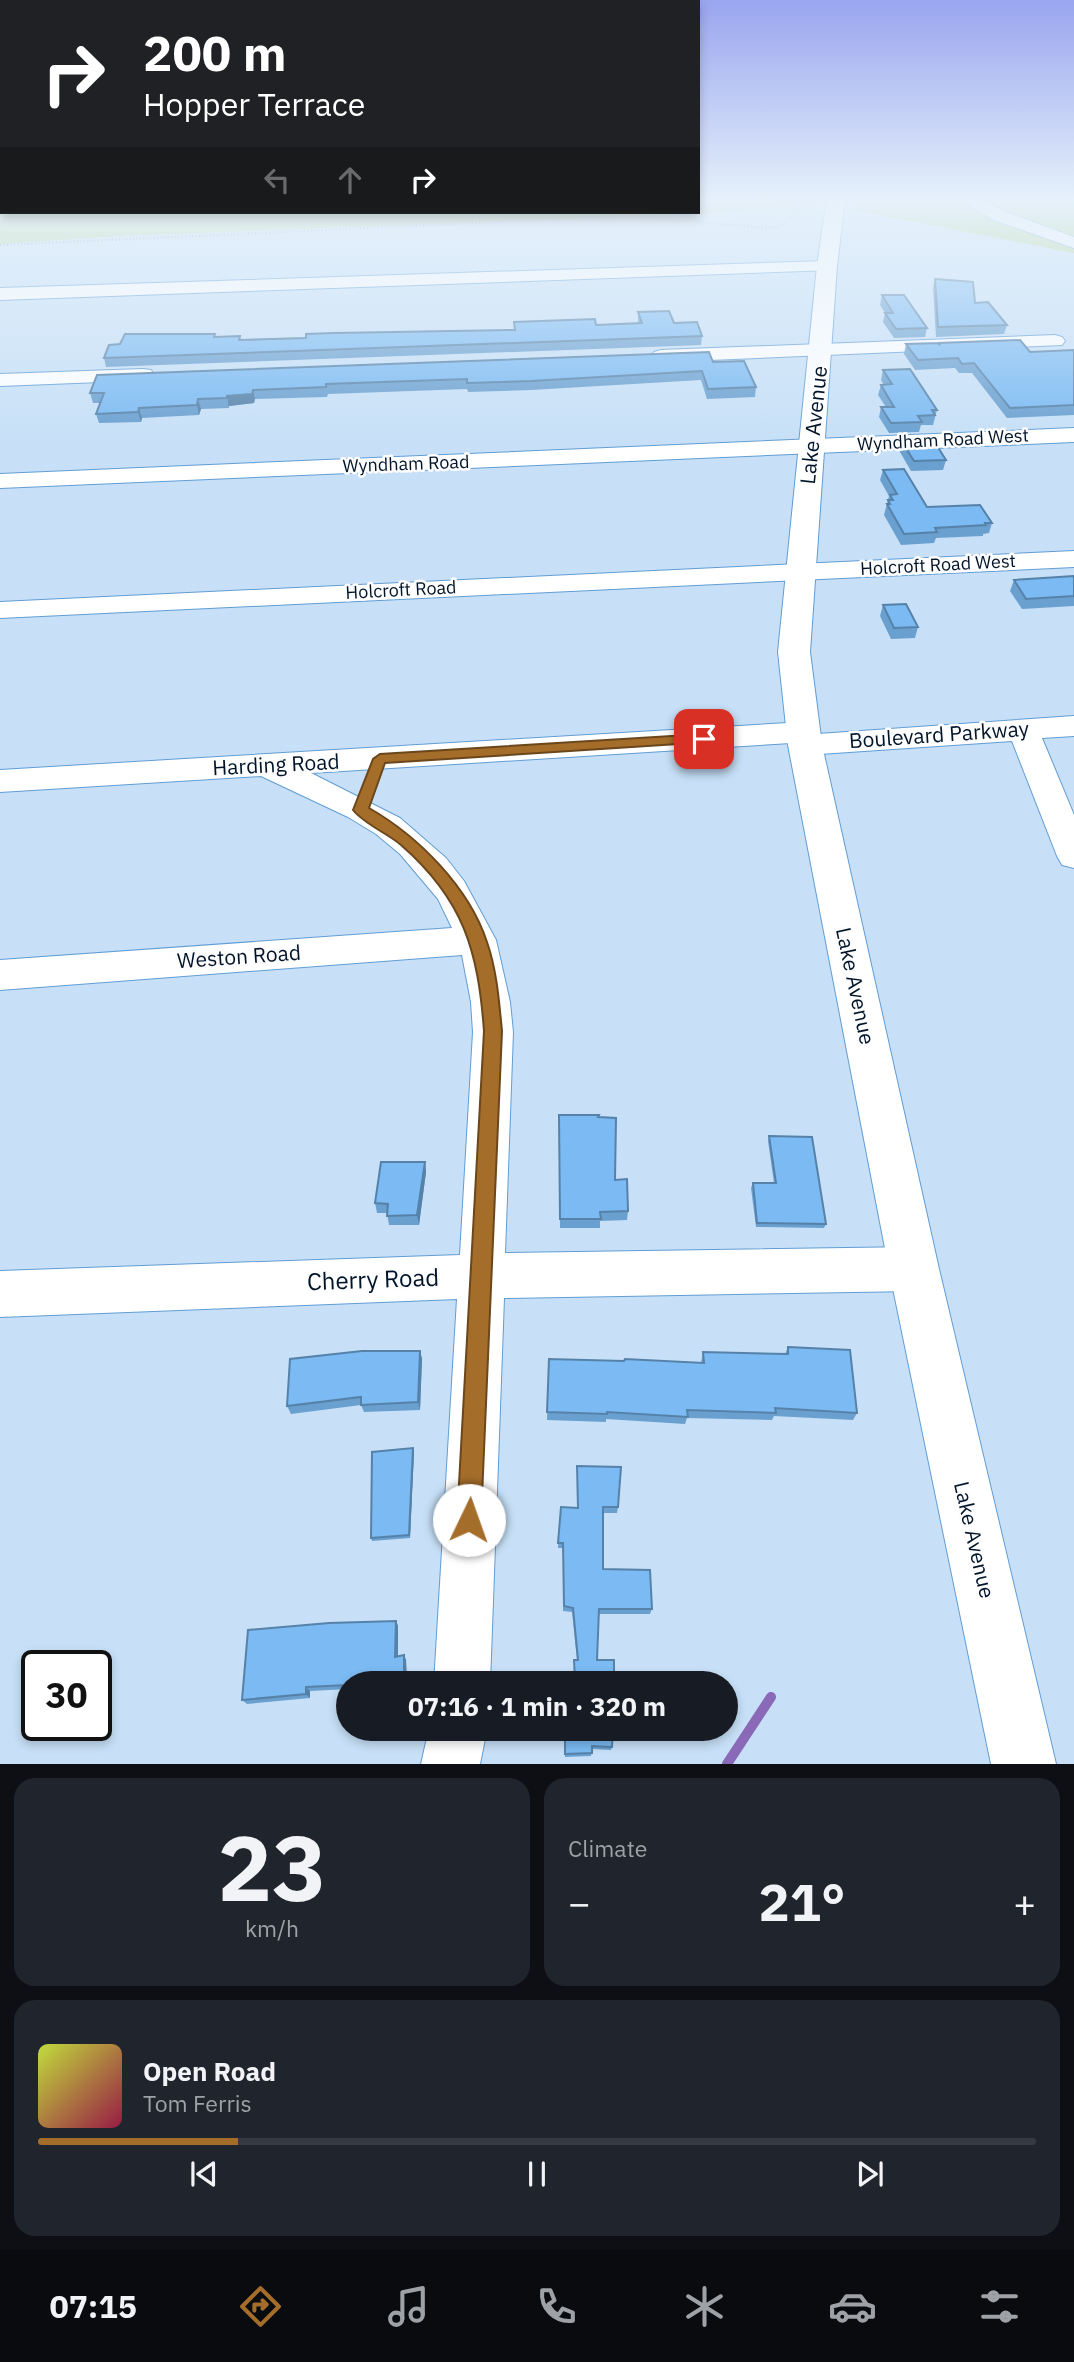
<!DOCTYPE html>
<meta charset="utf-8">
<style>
:root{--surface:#171b24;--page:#20242c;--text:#f1f3f6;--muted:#9ea1a6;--line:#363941;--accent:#a56d2a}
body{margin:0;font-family:"IBM Plex Sans",sans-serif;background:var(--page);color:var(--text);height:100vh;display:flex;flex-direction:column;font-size:26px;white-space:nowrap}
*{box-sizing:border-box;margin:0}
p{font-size:23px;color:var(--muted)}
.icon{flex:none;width:38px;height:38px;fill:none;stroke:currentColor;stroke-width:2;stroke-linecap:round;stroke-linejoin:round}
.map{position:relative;height:1764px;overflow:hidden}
.drawer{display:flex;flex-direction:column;gap:14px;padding:14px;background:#0d0f14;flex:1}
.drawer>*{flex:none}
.hud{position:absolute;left:0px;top:0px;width:700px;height:214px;box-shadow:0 4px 10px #0003;background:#202124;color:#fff;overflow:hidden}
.speed{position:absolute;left:21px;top:1650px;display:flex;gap:14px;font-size:35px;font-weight:700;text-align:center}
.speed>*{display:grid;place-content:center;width:91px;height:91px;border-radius:50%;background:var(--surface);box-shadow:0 4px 10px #0003;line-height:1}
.speed .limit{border:4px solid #111;border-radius:10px;background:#fff;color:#111}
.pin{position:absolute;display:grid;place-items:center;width:60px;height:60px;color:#fff;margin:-30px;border-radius:14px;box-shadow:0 4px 10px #0006}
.me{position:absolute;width:77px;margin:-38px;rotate:3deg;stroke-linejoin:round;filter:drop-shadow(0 0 5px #0008)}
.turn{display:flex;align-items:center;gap:24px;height:147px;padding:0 28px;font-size:32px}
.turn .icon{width:91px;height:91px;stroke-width:2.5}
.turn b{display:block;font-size:49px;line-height:60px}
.lanes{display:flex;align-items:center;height:66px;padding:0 28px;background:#0003;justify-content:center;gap:35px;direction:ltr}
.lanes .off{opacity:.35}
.big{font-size:52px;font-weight:800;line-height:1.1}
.drawer .widget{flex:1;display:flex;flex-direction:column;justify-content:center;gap:10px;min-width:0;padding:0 24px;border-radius:21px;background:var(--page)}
.drawer .dial{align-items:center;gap:0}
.dial b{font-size:91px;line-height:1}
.song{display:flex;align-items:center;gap:21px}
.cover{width:84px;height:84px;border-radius:10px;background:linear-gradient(135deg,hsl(70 70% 55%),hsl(340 70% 35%))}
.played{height:7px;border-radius:4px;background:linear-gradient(90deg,var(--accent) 20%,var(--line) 20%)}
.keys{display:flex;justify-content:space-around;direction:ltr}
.heat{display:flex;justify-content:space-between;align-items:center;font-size:38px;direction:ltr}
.drawer .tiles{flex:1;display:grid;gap:14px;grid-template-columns:1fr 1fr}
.widget:last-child{grid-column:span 2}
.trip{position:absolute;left:336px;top:1671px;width:402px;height:70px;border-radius:35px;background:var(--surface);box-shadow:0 4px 10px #0003;font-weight:800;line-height:70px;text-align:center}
.menu{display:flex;height:112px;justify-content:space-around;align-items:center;background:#090b0e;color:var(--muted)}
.menu .icon{width:49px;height:49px}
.menu .current{color:var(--accent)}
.menu b{font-size:32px;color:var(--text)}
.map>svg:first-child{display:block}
.green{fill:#aed17b}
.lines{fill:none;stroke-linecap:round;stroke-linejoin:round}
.stream{stroke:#8969b8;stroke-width:10}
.minor-casing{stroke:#609dd4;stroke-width:2}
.major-casing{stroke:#609dd4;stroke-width:2}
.path{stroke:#7c93aa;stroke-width:2.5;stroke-dasharray:1 2.5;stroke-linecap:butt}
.minor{fill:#fff;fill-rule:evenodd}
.major{fill:#fff;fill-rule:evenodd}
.wall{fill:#6aa0d0}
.shaded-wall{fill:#5682a9}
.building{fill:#7bbaf2;stroke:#5682a9;stroke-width:2}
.route{fill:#a56d2a;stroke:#6b471b;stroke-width:2}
.labels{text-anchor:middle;stroke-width:5;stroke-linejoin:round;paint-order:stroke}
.far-street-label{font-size:18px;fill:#001429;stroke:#fdfdfd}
.street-label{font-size:21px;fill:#001429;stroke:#fdfdfd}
.near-street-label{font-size:24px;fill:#001429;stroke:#fdfdfd}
</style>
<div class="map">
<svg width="1074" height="1764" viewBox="0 0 1074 1764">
<rect width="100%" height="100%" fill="#c7e0f7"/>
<path class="green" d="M 0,198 L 2,212 L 698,212 L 698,198 L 796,198 L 795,205 L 715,213 L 120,236 L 0,244 Z
M 859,198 L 1074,198 L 1074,253 L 858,211 Z"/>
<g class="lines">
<path class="stream" d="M 727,1764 L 771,1697"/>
<g class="minor-casing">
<path id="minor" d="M 698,198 L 730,198 L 722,203 L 698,205 Z
M 957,198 L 977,198 L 1006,212 L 1074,237 L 1074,248 L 994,220 Z
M 0,202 L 2,202 L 3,212 L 0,212 Z
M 827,261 L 836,266 L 833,270 L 0,300 L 0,288 Z
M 1055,335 L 1062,337 L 1065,341 L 1062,345 L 661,362 L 654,360 L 651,356 L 654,352 L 661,350 Z
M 143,369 L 151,370 L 154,375 L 151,380 L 0,386 L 0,374 Z
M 1074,428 L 1074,442 L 0,488 L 0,474 Z
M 1074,551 L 1074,567 L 0,618 L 0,602 Z
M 1074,716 L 1074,736 L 1042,738 L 1074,815 L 1074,868 L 1062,865 L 1057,856 L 1012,741 L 805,755 L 794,752 L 791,743 L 311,773 L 400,818 L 446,858 L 464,881 L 496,940 L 510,1002 L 513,1032 L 505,1253 L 914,1247 L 930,1253 L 937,1269 L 930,1285 L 914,1291 L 504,1298 L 490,1684 L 434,1684 L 457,1299 L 0,1317 L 0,1271 L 460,1255 L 473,1032 L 471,1002 L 462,955 L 0,990 L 0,960 L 452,928 L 438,899 L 400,854 L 376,834 L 348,817 L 261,776 L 0,792 L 0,770 L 804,722 L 815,725 L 818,734 Z
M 429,1729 L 487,1729 L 480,1764 L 421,1764 Z"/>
</g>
<g class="major-casing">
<path id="major" d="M 827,198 L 845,198 L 837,266 L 810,652 L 822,745 L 939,1269 L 1056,1764 L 991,1764 L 889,1269 L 788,745 L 778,652 L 817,266 Z"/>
</g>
<path class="path" d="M 0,245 L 625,216 L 768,228 L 783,225 L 805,200 L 818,199"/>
<use href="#minor" class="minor"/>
<use href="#major" class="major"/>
</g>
<path class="wall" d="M 935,279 L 975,303 L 1007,325 L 1004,334 L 936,337 L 933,288 Z
M 882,295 L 927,328 L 925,337 L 894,338 L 883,322 L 885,313 L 880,305 Z
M 638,312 L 674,323 L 702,336 L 701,345 L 106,367 L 104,358 L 120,344 L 215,337 L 241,340 L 514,330 L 514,322 L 596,325 L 638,323 Z
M 906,344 L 939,344 L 1030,352 L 1074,350 L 1074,415 L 1007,418 L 972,373 L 959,373 L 955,368 L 915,370 L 904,354 Z
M 713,362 L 756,387 L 755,397 L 707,399 L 701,380 L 531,390 L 468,392 L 467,389 L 328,394 L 327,397 L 255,399 L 254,403 L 229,406 L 229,408 L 201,409 L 199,415 L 142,418 L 141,422 L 99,423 L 96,414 L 100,403 L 93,403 L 90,393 Z
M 883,370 L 937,410 L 933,425 L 921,425 L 919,432 L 889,433 L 879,417 L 881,407 L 886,407 L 878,395 L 881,385 L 884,385 L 881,380 Z
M 902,442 L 946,460 L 943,470 L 911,471 L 900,452 Z
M 883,470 L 927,507 L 992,523 L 989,533 L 983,534 L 983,536 L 936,538 L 934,543 L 901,545 L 884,515 L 889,496 L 880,480 Z
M 1074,576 L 1074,606 L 1022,609 L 1010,591 L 1014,580 Z
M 883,605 L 918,627 L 915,638 L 891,639 L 880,616 Z
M 559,1115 L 598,1117 L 615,1180 L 628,1211 L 627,1220 L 600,1221 L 600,1228 L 560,1228 Z
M 769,1136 L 826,1224 L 824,1228 L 756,1227 L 751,1188 L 753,1183 L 774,1183 L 768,1141 Z
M 425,1162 L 426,1172 L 419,1225 L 389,1225 L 387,1213 L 377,1213 L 375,1203 Z
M 788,1347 L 857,1413 L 853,1420 L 774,1416 L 772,1420 L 687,1418 L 685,1424 L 606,1419 L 606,1422 L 547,1420 L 549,1359 L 701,1363 L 703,1352 L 785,1354 Z
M 420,1351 L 422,1359 L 420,1410 L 364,1412 L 361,1405 L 291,1414 L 287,1406 Z
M 413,1448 L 414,1452 L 410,1538 L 372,1541 L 371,1538 Z
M 577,1466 L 618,1507 L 617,1513 L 603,1513 L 603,1569 L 652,1609 L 650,1614 L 599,1614 L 574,1680 L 574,1660 L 577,1660 L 572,1612 L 563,1611 L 563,1548 L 558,1548 L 561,1507 L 577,1508 Z
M 396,1621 L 398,1626 L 398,1656 L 404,1655 L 406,1660 L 407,1684 L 348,1684 L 348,1689 L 310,1691 L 310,1698 L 247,1704 L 242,1700 Z
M 564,1729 L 612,1747 L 611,1750 L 592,1749 L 591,1756 L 565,1757 Z"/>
<path class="shaded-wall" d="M 253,390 L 255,399 L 254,403 L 229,406 L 229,408 L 227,396 Z
M 198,399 L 201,409 L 199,415 L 197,405 Z
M 139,408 L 142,418 L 141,422 L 138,412 Z
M 425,1162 L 426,1172 L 419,1225 L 417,1215 Z
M 420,1351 L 422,1359 L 420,1410 L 418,1402 Z
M 413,1448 L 414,1452 L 410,1538 L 409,1535 Z
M 396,1621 L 398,1626 L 398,1661 L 395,1657 Z
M 404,1655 L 406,1660 L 407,1684 L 404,1681 Z
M 306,1687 L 310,1691 L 310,1698 L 306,1694 Z"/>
<path class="building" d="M 935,279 L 973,282 L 975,303 L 988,302 L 1007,325 L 938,327 Z
M 882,295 L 904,295 L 927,328 L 896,329 L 885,313 L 893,313 Z
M 669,311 L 674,323 L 697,322 L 702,336 L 104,358 L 109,345 L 120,344 L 125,334 L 215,334 L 214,337 L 240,336 L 239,340 L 306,338 L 306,334 L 334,333 L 515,330 L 514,322 L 595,319 L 596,325 L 642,323 L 638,312 Z
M 1020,340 L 1030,352 L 1074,350 L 1074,405 L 1010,408 L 974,363 L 962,364 L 958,358 L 918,360 L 906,344 L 938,343 L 940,345 L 939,343 Z
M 709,352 L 713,362 L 744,361 L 756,387 L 708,389 L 702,371 L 531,381 L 467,383 L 467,379 L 326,384 L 326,387 L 253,390 L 252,394 L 227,396 L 227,398 L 198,399 L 197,405 L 139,408 L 138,412 L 96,414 L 104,393 L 90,393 L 97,375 Z
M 910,369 L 937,410 L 932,410 L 935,415 L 918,416 L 922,422 L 891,423 L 881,407 L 894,407 L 881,385 L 892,384 L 883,370 Z
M 934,441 L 946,460 L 914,461 L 902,442 Z
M 904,469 L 927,507 L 980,505 L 992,523 L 985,523 L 986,525 L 935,528 L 937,532 L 904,534 L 887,504 L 890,504 L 888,500 L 893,500 L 890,495 L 897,494 L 883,470 Z
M 1074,576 L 1074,596 L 1026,599 L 1014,580 Z
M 906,604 L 918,627 L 894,628 L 883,605 Z
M 559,1115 L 599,1115 L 598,1117 L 616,1118 L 615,1180 L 627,1179 L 628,1211 L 600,1212 L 601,1219 L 560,1219 Z
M 769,1136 L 812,1137 L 826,1224 L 757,1223 L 753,1183 L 776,1183 Z
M 381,1162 L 425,1162 L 417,1215 L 387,1216 L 388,1204 L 375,1203 Z
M 788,1347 L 850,1350 L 857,1413 L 775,1408 L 776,1413 L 687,1410 L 688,1417 L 607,1412 L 607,1414 L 547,1412 L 549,1359 L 624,1361 L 625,1359 L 704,1363 L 703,1352 L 788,1354 Z
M 362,1351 L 420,1351 L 418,1402 L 361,1405 L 361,1397 L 287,1406 L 290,1359 Z
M 413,1448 L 409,1535 L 371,1538 L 372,1452 Z
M 577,1466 L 621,1467 L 618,1507 L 603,1507 L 603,1569 L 650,1570 L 652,1609 L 599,1609 L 597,1660 L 614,1660 L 614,1684 L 564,1684 L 564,1681 L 575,1680 L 574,1660 L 578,1660 L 573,1608 L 564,1606 L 563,1543 L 558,1543 L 561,1507 L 578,1508 Z
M 396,1621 L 395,1657 L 404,1655 L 404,1681 L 348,1684 L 348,1685 L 306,1687 L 306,1694 L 242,1700 L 248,1630 L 329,1623 Z
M 565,1729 L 613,1729 L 612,1747 L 592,1746 L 592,1753 L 565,1754 Z"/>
<linearGradient id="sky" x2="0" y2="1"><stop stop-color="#99a5ee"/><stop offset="0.45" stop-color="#e6f1fb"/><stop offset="1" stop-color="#e6f1fb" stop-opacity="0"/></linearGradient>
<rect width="1074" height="444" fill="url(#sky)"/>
<path class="route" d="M 704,734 L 711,739 L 709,742 L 385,763 L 369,808 C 418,836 469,887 487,942 C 497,971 499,1001 502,1031 L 481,1520 L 478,1529 L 469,1532 L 461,1529 L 457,1520 L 484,1031 C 478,951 464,900 401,845 C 387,833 364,824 353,810 L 373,759 L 380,754 Z"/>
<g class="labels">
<g class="far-street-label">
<text transform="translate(943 440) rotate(-3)" y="6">Wyndham Road West</text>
<text transform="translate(406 464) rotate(-2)" y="6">Wyndham Road</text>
<text transform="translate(938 565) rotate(-3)" y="6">Holcroft Road West</text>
<text transform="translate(401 590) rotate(-3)" y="6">Holcroft Road</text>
</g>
<g class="street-label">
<text transform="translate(814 425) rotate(-84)" y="7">Lake Avenue</text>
<text transform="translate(939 735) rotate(-4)" y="7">Boulevard Parkway</text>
<text transform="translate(276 765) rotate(-3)" y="7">Harding Road</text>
<text transform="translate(239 957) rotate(-4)" y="7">Weston Road</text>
<text transform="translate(855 986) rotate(78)" y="7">Lake Avenue</text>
<text transform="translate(974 1540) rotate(77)" y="7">Lake Avenue</text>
</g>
<g class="near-street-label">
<text transform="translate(373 1280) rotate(-2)" y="8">Cherry Road</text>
</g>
</g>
</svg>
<div class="speed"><div class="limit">30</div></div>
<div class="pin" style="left:704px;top:739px;background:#d93025"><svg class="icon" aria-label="arrive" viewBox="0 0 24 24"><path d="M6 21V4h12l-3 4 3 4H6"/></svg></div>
<svg class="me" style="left:469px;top:1520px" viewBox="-20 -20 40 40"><circle r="19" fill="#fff"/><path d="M0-13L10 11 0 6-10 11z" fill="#a56d2a"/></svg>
<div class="trip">07:16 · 1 min · 320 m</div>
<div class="hud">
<div class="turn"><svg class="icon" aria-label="right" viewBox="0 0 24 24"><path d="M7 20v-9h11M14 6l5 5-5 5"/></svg><div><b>200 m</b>Hopper Terrace</div></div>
<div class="lanes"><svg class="icon off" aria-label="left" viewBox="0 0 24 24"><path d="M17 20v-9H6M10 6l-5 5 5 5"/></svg><svg class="icon off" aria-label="ahead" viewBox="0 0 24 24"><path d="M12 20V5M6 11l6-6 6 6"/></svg><svg class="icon" aria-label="right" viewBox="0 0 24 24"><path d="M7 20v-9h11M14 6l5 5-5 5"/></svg></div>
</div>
</div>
<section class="drawer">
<div class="tiles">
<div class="widget dial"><b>23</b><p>km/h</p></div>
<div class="widget"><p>Climate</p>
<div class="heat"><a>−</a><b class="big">21°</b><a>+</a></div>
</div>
<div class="widget">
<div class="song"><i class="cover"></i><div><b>Open Road</b><p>Tom Ferris</p></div></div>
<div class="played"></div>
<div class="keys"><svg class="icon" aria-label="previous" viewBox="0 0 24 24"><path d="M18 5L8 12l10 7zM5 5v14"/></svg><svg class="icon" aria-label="pause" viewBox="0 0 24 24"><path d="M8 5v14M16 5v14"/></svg><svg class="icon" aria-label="next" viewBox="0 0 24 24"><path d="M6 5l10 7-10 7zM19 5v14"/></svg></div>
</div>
</div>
</section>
<nav class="menu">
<b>07:15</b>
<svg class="icon current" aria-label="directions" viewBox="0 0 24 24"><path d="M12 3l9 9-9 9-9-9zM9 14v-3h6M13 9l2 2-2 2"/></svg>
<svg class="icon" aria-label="music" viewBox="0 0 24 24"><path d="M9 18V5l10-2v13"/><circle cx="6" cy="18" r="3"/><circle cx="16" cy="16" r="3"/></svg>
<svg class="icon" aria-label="phone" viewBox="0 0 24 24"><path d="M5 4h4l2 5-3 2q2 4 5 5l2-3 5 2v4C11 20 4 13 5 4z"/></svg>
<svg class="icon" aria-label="climate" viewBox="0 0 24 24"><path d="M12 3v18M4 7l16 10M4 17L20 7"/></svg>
<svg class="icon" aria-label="car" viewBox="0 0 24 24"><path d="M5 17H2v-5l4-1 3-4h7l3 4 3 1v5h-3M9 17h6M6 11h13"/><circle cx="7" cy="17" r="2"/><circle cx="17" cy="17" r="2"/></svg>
<svg class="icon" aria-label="filters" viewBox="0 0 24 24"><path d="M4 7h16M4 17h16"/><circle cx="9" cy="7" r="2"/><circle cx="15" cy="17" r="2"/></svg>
</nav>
